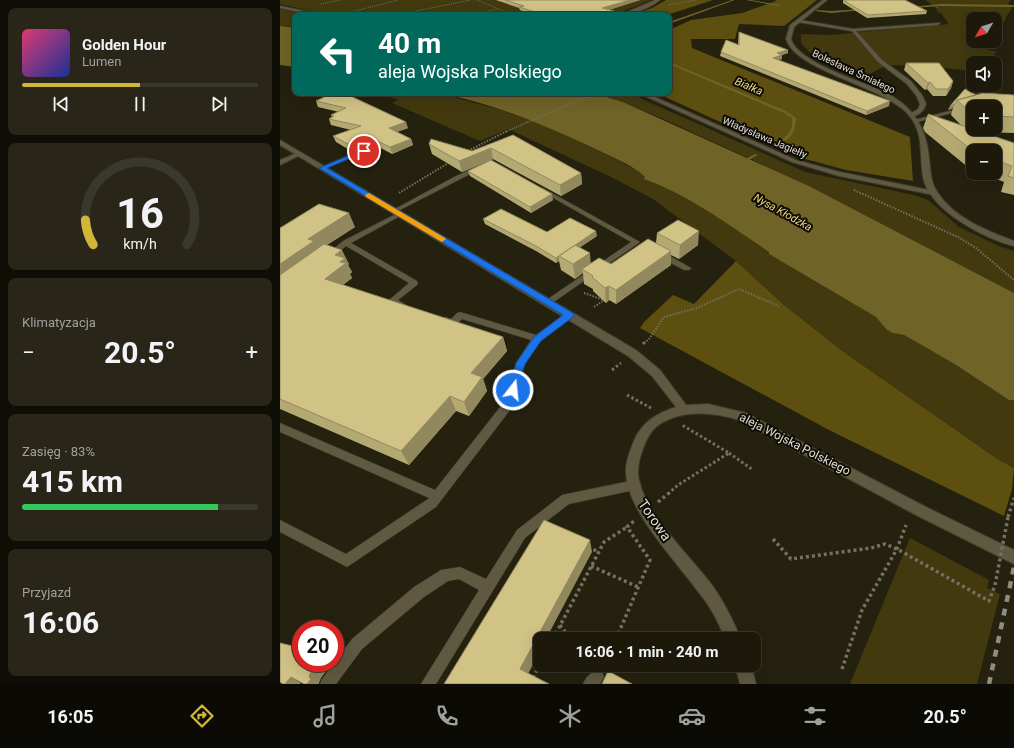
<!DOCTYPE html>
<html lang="pl">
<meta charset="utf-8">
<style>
:root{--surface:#1c190b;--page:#292619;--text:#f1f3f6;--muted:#a0a09d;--line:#3a382c;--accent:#d2b736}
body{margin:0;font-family:Roboto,sans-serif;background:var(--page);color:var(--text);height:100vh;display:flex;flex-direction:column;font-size:15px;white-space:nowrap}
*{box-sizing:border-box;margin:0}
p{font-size:13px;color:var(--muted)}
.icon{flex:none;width:22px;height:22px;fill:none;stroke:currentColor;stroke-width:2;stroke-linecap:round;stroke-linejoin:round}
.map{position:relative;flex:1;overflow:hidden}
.panel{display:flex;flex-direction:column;gap:8px;padding:8px;background:#0f0e06;width:280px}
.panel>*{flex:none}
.top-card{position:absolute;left:12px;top:12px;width:380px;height:84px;border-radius:8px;box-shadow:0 4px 16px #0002,0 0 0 1px var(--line);background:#00695c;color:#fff;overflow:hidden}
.needle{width:26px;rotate:231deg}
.tools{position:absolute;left:686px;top:12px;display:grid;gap:8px}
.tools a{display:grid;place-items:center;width:36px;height:36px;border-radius:8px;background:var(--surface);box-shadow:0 4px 16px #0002,0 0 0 1px var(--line);font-size:20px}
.speed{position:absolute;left:12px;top:620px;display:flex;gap:8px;font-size:20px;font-weight:700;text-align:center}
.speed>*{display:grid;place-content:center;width:52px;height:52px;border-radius:50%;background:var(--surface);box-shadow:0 4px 16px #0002,0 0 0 1px var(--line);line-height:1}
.speed .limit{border:6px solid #d22;background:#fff;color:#111}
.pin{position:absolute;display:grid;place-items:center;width:34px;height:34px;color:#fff;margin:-17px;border:2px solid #fff;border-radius:50%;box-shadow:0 1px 4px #0007}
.me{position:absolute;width:44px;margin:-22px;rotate:16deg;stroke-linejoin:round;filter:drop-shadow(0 0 3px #0008)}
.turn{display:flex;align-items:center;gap:14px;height:84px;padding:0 20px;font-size:18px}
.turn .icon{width:52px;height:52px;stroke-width:2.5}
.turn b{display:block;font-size:28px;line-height:34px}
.big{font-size:30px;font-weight:700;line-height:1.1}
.panel .widget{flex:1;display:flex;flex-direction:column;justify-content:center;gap:6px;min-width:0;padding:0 14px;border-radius:8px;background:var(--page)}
.panel .dial{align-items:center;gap:0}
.dial svg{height:104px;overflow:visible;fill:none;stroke:var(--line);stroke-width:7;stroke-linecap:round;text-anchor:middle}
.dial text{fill:var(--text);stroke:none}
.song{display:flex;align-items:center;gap:12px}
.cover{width:48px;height:48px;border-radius:6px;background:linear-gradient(135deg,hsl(340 70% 55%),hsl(230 70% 35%))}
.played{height:4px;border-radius:2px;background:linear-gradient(90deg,var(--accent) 50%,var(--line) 50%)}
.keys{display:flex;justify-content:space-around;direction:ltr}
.heat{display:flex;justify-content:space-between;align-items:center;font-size:22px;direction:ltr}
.charge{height:6px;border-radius:3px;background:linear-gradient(90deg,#34c759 83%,var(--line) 0)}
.trip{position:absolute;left:253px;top:632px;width:228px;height:40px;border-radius:8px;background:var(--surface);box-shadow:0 4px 16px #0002,0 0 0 1px var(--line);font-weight:700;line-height:40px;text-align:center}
.tab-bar{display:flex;height:64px;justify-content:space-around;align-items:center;background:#0b0a04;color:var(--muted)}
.tab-bar .icon{width:28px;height:28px}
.tab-bar .selected{color:var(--accent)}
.tab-bar b{font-size:18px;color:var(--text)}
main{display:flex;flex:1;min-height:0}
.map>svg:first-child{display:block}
.green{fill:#42390f}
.forest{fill:#5d4f0f}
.water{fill:#706327}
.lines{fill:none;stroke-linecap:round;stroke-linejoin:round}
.stream{fill:#706327;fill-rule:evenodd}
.service-casing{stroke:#3f3b2a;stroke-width:1}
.minor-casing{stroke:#3f3b2a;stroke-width:2}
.tertiary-casing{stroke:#3f3b2a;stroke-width:2}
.path-far4{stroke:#747162;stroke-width:1;stroke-dasharray:1 1;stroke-linecap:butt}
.path-far3{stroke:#747162;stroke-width:1.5;stroke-dasharray:1 1;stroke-linecap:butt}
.path-far2{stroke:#747162;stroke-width:2;stroke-dasharray:1.5 1.5;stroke-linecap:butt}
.path-far1{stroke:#747162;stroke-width:3;stroke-dasharray:2.5 2.5;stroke-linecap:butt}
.path{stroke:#747162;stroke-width:3.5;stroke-dasharray:3 3;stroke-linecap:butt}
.service{fill:#5f5942;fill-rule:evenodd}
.minor{fill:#5f5942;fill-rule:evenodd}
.tertiary{fill:#5f5942;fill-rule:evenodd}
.rail{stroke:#908c7e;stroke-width:4.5;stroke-dasharray:7 7;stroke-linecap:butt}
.path-bridge{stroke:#747162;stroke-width:3.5;stroke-dasharray:3 3;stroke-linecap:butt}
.wall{fill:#b4a873;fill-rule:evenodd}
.shaded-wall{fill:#92885e}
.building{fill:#d1c386;stroke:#92885e}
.route{fill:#1a73e8;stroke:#114b97}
.slow{fill:#f59e0b}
.labels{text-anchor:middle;stroke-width:4;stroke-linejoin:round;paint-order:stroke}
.far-street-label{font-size:10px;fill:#e0ddd2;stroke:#0d0b04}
.far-water-label{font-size:11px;font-style:italic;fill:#eed981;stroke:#0d0b04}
.street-label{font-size:12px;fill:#e0ddd2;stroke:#0d0b04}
.near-street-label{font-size:14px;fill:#e0ddd2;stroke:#0d0b04}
</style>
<main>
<section class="panel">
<div class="widget">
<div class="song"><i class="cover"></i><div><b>Golden Hour</b><p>Lumen</p></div></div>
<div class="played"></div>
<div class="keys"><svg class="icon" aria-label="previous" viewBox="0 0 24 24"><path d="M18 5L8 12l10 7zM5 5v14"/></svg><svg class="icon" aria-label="pause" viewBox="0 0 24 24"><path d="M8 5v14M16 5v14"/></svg><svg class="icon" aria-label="next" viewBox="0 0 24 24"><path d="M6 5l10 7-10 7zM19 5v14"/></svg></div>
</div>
<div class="widget dial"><svg viewBox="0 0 100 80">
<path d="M14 69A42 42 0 1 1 86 69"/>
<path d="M14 69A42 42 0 0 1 8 50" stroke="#d2b736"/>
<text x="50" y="56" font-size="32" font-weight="700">16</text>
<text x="50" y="72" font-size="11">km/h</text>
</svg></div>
<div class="widget"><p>Klimatyzacja</p>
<div class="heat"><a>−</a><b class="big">20.5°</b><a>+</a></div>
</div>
<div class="widget"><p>Zasięg · 83%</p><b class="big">415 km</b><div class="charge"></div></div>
<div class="widget"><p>Przyjazd</p><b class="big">16:06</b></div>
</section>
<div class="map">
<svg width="734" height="684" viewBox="0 0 734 684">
<rect width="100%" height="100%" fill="#25210f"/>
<path class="green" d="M 0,0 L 371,0 L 334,15 L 49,15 L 0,4 Z
M 645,0 L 731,0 L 728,4 L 732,8 L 715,36 L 715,19 L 693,19 L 693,41 L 712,41 L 707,50 L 716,51 L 711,63 L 693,63 L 693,71 L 646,66 L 607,65 L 584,77 L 534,57 L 521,43 L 521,34 L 550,35 L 669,24 L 657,8 Z
M 0,9 L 30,15 L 15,15 L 15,28 L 0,26 Z
M 99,93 L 158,93 L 218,109 L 259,123 L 338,160 L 359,172 L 365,177 L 364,179 C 410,196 449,225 489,252 L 489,254 L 596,317 L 606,329 L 612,333 L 624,335 L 640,344 L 676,365 L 729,400 L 734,400 L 734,468 L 719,460 L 565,353 L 504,305 L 456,261 L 373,199 L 331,177 L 228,129 L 200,141 L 112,103 L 118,100 Z
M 313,93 L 349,93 L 525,172 L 634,195 L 648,200 L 679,227 L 719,246 L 734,251 L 734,293 L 529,186 L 381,118 L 343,102 Z
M 630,538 L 709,580 L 707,588 L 720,594 L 697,684 L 570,684 Z"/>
<path class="forest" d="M 386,0 L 433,0 L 387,15 L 353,15 L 372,8 Z
M 495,0 L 537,0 L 504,26 L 459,24 L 455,39 L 411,39 L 412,48 L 630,137 L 633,181 L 566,170 L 518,157 L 376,93 L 389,93 L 389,30 L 411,20 L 462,13 L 496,1 Z
M 456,261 L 504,305 L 565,353 L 719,460 L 734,468 L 732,489 L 724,516 L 549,430 L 360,328 L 364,322 L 393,295 L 414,304 Z"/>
<path class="water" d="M 0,26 L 15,28 L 15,67 L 0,65 Z
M 158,93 L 313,93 L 343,102 L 529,186 L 734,293 L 734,400 L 729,400 L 676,365 L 640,344 L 624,335 L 612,333 L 606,329 L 596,317 L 489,254 L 489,252 C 449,225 410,196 364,179 L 365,177 C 350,163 329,156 311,147 C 262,124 212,103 158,93 Z"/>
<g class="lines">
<path class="stream" d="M 452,0 L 455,0 L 389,24 L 389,22 Z
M 466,0 L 471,0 L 500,5 L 499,6 Z
M 661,4 L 734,5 L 734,7 L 661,6 L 632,8 L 631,7 Z
M 582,9 L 583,10 L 551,13 L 536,11 L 537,10 L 551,11 Z
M 389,62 L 506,111 L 516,118 C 516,128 512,140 501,142 L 501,140 C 509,134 513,129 512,118 L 504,113 L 389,64 Z
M 475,154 L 478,155 L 465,162 L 462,161 Z"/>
<g class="service-casing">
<path id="service" d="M 693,105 L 696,107 L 637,122 L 634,120 Z
M 84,149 L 87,151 L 86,152 L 44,169 L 39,168 Z
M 200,165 L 202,166 L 202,168 L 114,213 L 111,211 L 176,176 Z
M 263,188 L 360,242 L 268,306 L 265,305 L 264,303 L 265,301 L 351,242 L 261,191 L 261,189 Z
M 120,212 L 122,213 L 122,215 L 71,243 L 137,281 L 138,283 L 137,285 L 118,300 L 126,305 L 122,308 L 109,303 L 108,301 L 129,283 L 66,246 L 52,258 L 46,258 L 45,256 L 63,241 Z
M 377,252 L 383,252 L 411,268 L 410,270 L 404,270 L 377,256 Z
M 180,312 L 256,335 L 286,313 L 289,312 L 293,315 L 260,341 L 245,364 L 233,406 L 156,507 L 67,567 L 0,532 L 0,520 L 66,554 L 148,499 L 149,498 L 0,432 L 0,423 L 155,490 L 224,402 L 236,363 L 251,340 L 182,319 C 175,327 169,328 161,320 L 165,317 L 171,319 L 177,313 Z
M 355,480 L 359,481 L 361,485 L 359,489 L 289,504 L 245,538 L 156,684 L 141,684 L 199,590 L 179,579 L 168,581 L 144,597 L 82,649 L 56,684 L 40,684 L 42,679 L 72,639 L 134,587 L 161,570 L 180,567 L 206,579 L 237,530 L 282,495 Z
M 317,670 L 322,672 L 324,677 L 320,684 L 303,684 C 306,677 310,673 317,670 Z"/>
</g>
<g class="minor-casing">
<path id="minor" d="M 375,0 L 380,0 C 370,8 353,15 340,15 Z
M 0,6 L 40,14 L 42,15 L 34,15 L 0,8 Z
M 519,20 L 573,29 L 660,23 L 658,25 L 576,31 L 602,60 L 631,81 L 642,95 L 646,104 C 644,111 638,117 630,116 L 630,114 L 638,109 L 640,104 L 636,95 L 627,84 L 598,62 L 572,31 L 518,22 Z
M 358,93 L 366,93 L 516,160 L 560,172 L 654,191 L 658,193 L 654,195 L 559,176 L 512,162 Z
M 17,153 L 22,154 L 0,165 L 0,160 Z"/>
</g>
<g class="tertiary-casing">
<path id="tertiary" d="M 543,0 L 547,0 L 514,27 L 511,39 C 518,63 582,81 604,92 C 632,105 647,128 649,158 C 651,171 650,182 658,193 C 674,218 708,231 734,241 L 734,246 C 705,239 649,210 643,177 C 639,153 645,131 626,112 C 600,86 515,70 506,39 L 510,25 Z
M 0,140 L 356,350 L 380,370 L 406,405 L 428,404 L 466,413 L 646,507 L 734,550 L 734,564 L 636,515 L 459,420 C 431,412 402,409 377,426 C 370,432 366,440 363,449 C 360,456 358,465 358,473 C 360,509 411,557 432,585 C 444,602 453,620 461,639 L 445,639 C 439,623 431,607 420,594 C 398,563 347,512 346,473 C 345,463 350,452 353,443 C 361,423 375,414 396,407 L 372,376 L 348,356 L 0,145 Z
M 455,665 L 471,665 L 476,684 L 460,684 Z"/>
</g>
<path class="path-far4" d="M 197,0 L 233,15
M 41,4 L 60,0
M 388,5 L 416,0
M 656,7 L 660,14
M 59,15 L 118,0
M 116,15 L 191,0
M 189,15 L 217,9"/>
<path class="path-far3" d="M 225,132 L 315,93"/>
<path class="path-far2" d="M 188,151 L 227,131
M 574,190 L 680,238 L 696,248 L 734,280
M 119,193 L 170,162
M 304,293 L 324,300
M 314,307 L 323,301
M 364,343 L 369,339 L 384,317 L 417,308 L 459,289 L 499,306"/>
<path class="path-far1" d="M 363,344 L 365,342
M 332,370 L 341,363
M 347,395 L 371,408
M 449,453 L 473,470
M 388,494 L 398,485 L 449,453 L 402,425"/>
<path class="path" d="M 378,502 L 389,493
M 728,517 L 734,498
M 493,539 L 511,559 L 591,548 L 605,544 L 617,549 L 709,601 L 715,585
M 308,547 L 319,552
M 311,566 L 358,587
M 280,625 L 290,639
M 273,639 L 324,542 L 347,527
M 336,639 L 370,560 L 347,527 L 354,521
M 562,669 L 582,610 L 617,549 L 626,525
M 253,678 L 260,664"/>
<use href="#service" class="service"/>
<use href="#minor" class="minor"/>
<use href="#tertiary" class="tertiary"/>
<path class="rail" d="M 709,684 L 734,567"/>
<path class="path-bridge" d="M 715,585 L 728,517"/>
</g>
<path class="wall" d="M 216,0 L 360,0 L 328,10 L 334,14 L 332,15 L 254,15 L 240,10 L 239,8 Z
M 563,0 L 647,11 L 646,14 L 587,18 L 563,3 Z
M 459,32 L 508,53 L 502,55 L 502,59 L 498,60 L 609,106 L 586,115 L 440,56 L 441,52 L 458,45 Z
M 626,63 L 673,81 L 671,88 L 666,96 L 653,96 L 647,89 L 645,90 L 624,70 Z
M 685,89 L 696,95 L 734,95 L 734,133 L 700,132 L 734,143 L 734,195 L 721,192 L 724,182 L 702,173 L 715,173 L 715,151 L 693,151 L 693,170 L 689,168 L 645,132 L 643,128 L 648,114 L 681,125 L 671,115 L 673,108 L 668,110 ZM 693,107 L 715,107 L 715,129 L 693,129 Z
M 53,93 L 128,128 L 117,132 L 131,139 L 133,145 L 112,154 L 93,144 L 73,152 L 56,142 L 53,136 L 71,130 L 51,125 L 49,119 L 52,117 L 51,115 L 59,112 L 38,107 L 36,101 Z
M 233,135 L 301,173 L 302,184 L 281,196 L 213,159 L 182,172 L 152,154 L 149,144 L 192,151 Z
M 188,171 L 273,200 L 251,213 L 190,176 Z
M 203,219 L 267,232 L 317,236 L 299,248 L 311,263 L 331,264 L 376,243 L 377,233 L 418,245 L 399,259 L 391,255 L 391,265 L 336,304 L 329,300 L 326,303 L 313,291 L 313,289 L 304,284 L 303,273 L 295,279 L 281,270 L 279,261 L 276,263 L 256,251 L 205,224 Z
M 75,227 L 47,245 L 69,264 L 68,265 L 72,272 L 70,274 L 72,278 L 63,285 L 223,337 L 227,351 L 203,379 L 207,391 L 189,416 L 176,411 L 129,465 L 0,409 L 0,228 Z"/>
<path class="shaded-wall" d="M 350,0 L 360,0 L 323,12 L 322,8 Z
M 334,11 L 334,14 L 332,15 L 320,15 Z
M 508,50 L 508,53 L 496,57 L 497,53 Z
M 502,55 L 502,59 L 493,61 L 493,58 Z
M 673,81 L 671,88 L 666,96 L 668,89 Z
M 650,82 L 647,89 L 645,90 L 648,83 Z
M 610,101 L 609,106 L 586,115 L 587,111 Z
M 675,104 L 673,108 L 668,110 L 670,106 Z
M 126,122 L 128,128 L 111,134 L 109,128 Z
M 91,138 L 93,144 L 73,152 L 70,145 Z
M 131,139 L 133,145 L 112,154 L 110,147 Z
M 211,148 L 213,159 L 182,172 L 179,161 Z
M 301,173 L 302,184 L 281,196 L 280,185 Z
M 272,194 L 273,200 L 251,213 L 250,207 Z
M 69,213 L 75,227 L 39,250 L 0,284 L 0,264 L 28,239 Z
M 316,231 L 317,236 L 283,258 L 279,256 Z
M 419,231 L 418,245 L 399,259 L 400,245 Z
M 62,250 L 69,264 L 68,265 L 72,272 L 70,274 L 72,278 L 52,293 L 45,279 L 55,255 Z
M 391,251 L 391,265 L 336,304 L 336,290 Z
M 310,253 L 311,267 L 302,269 L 303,273 L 295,279 L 293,264 Z
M 279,256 L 279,261 L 276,263 L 276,258 Z
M 329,286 L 329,300 L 326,303 L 325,288 Z
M 223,337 L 227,351 L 203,379 L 207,391 L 189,416 L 184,402 L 191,373 Z
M 170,396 L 176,411 L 129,465 L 121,451 Z
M 310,540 L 312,552 L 266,639 L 260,639 L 260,651 L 246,678 L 240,669 Z
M 38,663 L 52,663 L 41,678 L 39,683 L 39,684 L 27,684 L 31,672 Z
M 11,677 L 21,683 L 20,684 L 5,684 Z"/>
<path class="building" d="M 225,0 L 350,0 L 322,8 L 334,11 L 320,15 L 260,15 L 262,14 L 239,7 L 244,6 Z
M 563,0 L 625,0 L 647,11 L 588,15 Z
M 459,32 L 508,50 L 497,53 L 502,55 L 493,58 L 610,101 L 587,111 L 441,52 L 446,40 L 459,45 Z
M 626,63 L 659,63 L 673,81 L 668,89 L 656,89 L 650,82 L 648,83 Z
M 685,89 L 696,95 L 677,100 L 675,104 L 670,106 Z
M 53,93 L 64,93 L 126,122 L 109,128 L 131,139 L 110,147 L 91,138 L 70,145 L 53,136 L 81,126 L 49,119 L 54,116 L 51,115 L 66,108 L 36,101 Z
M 703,93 L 734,95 L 734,117 L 715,116 L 715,107 L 693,107 L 693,115 L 677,100 Z
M 648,114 L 734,143 L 734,178 L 728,176 L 732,166 L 715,160 L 715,151 L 693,151 L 650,117 Z
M 233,135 L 301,173 L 280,185 L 211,148 L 179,161 L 149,144 L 151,139 L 192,151 Z
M 211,160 L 272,194 L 250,207 L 188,171 Z
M 39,204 L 69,213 L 28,239 L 34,241 L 0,264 L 0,228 Z
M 221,209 L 267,232 L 290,218 L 316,231 L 276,258 L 256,246 L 203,219 Z
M 398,220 L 419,231 L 400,245 L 377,233 Z
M 368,239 L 391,251 L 336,290 L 329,286 L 325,288 L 312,277 L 313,276 L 302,269 L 319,258 L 331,264 Z
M 44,244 L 62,250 L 55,255 L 65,258 L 60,262 L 66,263 L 45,279 L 223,337 L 191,373 L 202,377 L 184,402 L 170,396 L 121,451 L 0,399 L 0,275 Z
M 295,245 L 310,253 L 293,264 L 279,256 Z
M 264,520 L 310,540 L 240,669 L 269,684 L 164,684 Z
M 0,643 L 21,648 L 21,663 L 38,663 L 31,672 L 29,677 L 31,679 L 27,684 L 24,684 L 11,677 L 5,684 L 3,684 L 0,682 Z
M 328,671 L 352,684 L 322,684 Z"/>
<path class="route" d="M 82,150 L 87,151 L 47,168 L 293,313 L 294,315 L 293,317 L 261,341 L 245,364 L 236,392 L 229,392 L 228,390 L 236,363 L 254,337 L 283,315 L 39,168 Z"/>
<path class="slow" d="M 89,193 L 165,238 L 166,239 L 162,242 L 160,241 L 86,197 L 85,195 Z"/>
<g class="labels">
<g class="far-street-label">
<text transform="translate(574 71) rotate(25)" y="4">Bolesława Śmiałego</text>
<text transform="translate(485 137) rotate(23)" y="4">Władysława Jagiełły</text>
</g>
<g class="far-water-label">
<text transform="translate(469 86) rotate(23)" y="4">Białka</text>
<text transform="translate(503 212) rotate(29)" y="4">Nysa Kłodzka</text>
</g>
<g class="street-label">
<text transform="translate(515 444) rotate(27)" y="4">aleja Wojska Polskiego</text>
</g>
<g class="near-street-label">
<text transform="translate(375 520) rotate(55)" y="5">Torowa</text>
</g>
</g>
</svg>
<div class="tools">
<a><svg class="needle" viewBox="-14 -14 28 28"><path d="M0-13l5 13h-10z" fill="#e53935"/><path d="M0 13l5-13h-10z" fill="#a0a09d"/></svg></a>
<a><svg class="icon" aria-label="sound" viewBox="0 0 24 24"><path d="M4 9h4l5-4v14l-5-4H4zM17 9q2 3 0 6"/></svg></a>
<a>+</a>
<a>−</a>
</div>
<div class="speed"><div class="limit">20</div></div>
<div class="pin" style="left:84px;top:151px;background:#d93025"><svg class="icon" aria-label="arrive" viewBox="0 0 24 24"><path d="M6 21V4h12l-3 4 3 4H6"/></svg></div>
<svg class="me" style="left:233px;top:390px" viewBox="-20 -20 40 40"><circle r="17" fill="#1a73e8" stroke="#fff" stroke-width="3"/><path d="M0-11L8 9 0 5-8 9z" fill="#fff"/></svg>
<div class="trip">16:06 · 1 min · 240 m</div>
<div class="top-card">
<div class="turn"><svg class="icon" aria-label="left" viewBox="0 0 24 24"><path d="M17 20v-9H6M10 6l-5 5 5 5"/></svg><div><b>40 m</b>aleja Wojska Polskiego</div></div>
</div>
</div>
</main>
<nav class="tab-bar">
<b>16:05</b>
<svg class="icon selected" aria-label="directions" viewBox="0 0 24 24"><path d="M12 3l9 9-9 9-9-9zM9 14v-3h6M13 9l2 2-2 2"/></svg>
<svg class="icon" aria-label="music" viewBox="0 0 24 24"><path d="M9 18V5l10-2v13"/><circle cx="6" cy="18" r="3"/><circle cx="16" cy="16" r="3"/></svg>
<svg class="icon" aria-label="phone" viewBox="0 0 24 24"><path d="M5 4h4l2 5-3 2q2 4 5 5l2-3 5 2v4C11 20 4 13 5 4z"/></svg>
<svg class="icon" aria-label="climate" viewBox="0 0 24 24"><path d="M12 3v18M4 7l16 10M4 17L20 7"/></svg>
<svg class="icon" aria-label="car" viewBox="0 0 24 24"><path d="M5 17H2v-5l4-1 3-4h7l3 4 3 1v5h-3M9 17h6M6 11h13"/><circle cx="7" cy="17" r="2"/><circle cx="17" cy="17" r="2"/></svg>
<svg class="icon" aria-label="filters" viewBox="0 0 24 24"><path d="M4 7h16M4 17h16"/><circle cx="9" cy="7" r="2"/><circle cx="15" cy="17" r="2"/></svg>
<b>20.5°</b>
</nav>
